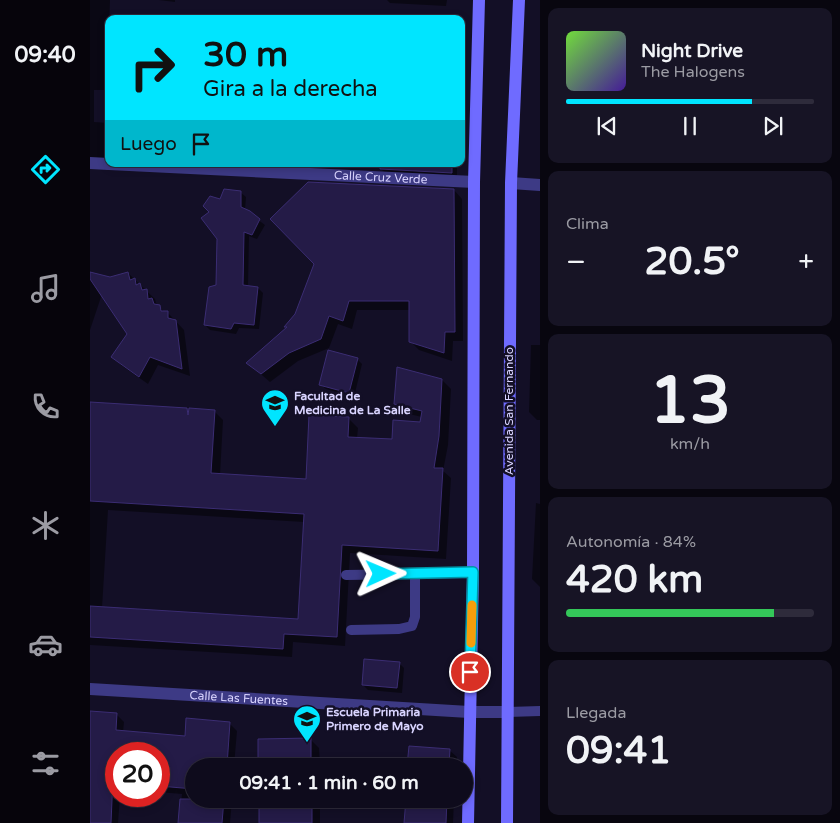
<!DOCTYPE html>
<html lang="es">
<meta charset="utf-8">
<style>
:root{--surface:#0e0b1c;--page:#171425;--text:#f1f3f6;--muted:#9b9ba3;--line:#2e2b3b;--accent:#00e5ff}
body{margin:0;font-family:"Varela Round",sans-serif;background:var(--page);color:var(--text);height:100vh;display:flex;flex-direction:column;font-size:19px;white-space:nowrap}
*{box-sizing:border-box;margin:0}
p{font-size:16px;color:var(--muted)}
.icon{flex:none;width:28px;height:28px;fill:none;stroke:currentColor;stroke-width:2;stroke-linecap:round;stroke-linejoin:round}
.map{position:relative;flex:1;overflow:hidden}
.panel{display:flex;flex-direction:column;gap:8px;padding:8px;background:#08060f;width:300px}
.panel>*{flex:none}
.top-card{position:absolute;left:15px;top:15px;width:360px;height:152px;border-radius:10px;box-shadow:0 2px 8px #0003,0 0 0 1px var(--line);background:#00e5ff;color:#111;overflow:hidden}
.speed{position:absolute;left:15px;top:742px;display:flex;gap:10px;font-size:25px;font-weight:700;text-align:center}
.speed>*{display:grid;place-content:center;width:65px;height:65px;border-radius:50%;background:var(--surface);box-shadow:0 2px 8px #0003,0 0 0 1px var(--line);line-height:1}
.speed .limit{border:8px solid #d22;background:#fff;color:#111}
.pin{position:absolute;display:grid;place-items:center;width:42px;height:42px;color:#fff;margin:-21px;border:2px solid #fff;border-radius:50%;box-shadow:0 1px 5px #0007}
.me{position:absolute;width:55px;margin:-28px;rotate:89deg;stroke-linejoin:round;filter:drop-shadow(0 0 4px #0008)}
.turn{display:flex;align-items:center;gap:18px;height:105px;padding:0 15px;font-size:22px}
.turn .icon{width:65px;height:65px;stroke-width:2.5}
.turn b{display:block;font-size:35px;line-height:42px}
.then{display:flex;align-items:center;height:48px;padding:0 15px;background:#0003;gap:10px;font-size:19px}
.big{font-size:38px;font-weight:700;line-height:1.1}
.panel .card{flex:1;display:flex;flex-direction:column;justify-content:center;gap:8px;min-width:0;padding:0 18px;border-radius:10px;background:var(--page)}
.panel .dial{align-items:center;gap:0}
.dial b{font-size:65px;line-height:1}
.song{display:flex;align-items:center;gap:15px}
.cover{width:60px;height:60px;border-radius:8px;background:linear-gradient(135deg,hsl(100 70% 55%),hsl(260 70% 35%))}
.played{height:5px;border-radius:2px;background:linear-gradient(90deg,var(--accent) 75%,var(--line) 75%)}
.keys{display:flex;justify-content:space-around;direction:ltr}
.heat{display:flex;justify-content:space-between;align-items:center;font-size:28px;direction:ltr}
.charge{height:8px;border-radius:4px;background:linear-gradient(90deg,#34c759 84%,var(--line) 0)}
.trip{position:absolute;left:95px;top:758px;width:288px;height:50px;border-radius:25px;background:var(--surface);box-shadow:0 2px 8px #0003,0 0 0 1px var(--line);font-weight:700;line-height:50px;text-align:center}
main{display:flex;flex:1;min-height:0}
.dock{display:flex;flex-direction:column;width:90px;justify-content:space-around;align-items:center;background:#06040b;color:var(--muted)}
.dock .icon{width:35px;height:35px}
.dock .selected{color:var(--accent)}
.dock b{font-size:22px;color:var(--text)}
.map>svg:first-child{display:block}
.shadow{fill:#0007;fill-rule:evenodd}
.building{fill:#241b47;stroke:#3b2d73}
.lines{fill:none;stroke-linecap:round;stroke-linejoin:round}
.lane{stroke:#3d3a85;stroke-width:10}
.street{stroke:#3d3a85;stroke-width:12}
.secondary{stroke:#6f6bff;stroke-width:12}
.route-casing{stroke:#0095a6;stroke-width:12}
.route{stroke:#00e5ff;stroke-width:9}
.slow{stroke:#f59e0b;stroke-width:9}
.labels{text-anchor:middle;stroke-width:5;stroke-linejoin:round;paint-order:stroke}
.street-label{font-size:12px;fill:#d9d4ff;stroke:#130f26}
.poi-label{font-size:12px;font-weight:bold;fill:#d9d4ff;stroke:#130f26;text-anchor:start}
</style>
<main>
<nav class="dock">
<b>09:40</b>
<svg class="icon selected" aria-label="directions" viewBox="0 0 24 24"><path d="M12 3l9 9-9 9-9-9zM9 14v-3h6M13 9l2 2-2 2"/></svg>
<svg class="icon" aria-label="music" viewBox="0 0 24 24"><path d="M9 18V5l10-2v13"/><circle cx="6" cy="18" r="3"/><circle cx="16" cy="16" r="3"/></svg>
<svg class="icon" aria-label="phone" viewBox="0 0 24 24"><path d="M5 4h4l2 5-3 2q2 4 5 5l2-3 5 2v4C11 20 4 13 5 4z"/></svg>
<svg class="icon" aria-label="climate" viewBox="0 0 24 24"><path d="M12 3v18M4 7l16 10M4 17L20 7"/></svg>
<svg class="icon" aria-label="car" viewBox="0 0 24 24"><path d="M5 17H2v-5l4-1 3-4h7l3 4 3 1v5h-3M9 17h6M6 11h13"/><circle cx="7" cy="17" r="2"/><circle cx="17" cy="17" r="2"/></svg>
<svg class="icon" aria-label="filters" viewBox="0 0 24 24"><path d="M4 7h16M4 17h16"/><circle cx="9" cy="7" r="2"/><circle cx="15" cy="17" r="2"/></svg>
</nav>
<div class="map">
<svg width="450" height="823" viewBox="0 0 450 823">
<rect width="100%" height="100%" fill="#130f26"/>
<path class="shadow" d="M 0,0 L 20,0 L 17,90 L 4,90 L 4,122 L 19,123 L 19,159 L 0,158 Z
M 69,0 L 85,0 L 85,2 Z
M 297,0 L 357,0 L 356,6 L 300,3 Z
M 291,164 L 367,164 L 367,177 L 296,174 L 291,169 Z
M 364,190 L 372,199 L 373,341 L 363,341 L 362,361 L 329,350 L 320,341 L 320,310 L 267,310 L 262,329 L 248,324 L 239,348 L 208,361 L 180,382 L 158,363 L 197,328 L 196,327 Z
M 150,192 L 156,197 L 155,210 L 175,225 L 167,239 L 159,236 L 158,287 L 168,288 L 173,293 L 169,329 L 149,328 L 146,334 L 120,330 L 115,325 L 127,286 L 128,239 L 121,212 L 130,200 Z
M 0,273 L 20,279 L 38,273 L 65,299 L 66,303 L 75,313 L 78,313 L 94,330 L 100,376 L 68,365 L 58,384 L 31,365 L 23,357 L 39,334 L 12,294 L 0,330 Z
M 441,345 L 450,345 L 450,420 L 447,420 L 439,412 Z
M 267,359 L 272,364 L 264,397 L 236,389 L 230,384 Z
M 352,380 L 361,389 L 358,445 L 353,471 L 361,478 L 356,559 L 260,553 L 255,646 L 203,642 L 202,657 L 0,645 L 0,403 L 97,409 L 100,412 L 124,411 L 133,420 L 130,475 L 217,481 L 259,419 L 268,428 L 267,438 L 304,441 L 331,423 L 332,417 L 315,413 L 306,404 ZM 18,510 L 214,522 L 209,620 L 12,608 Z
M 446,503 L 450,504 L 450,587 L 442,579 Z
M 309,663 L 314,668 L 312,693 L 278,690 L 273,685 Z
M 0,713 L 26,714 L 34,722 L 33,732 L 96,737 L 140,724 L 147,731 L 144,766 L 104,766 L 104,799 L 142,799 L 140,823 L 89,823 L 92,794 L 69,792 L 69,754 L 26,754 L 26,796 L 30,796 L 28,823 L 31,823 L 0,823 Z
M 220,739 L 229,748 L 230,766 L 169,766 L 169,740 Z
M 320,747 L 359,750 L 367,757 L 366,766 L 319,766 Z
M 170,799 L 230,799 L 230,823 L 170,823 Z
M 317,799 L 364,799 L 363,823 L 316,823 Z"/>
<path class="building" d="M 290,164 L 362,164 L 362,173 L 290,169 Z
M 218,182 L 364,189 L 365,332 L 355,332 L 354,353 L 319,342 L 319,301 L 259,301 L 253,321 L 239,316 L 231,339 L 199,353 L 171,374 L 156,363 L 197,327 L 194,327 L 205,314 L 224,264 L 180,219 Z
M 134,189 L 151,191 L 151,207 L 160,211 L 170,219 L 162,235 L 154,232 L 153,285 L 168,287 L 164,325 L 144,323 L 141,329 L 114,325 L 119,287 L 126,285 L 127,239 L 111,218 L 119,212 L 113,206 L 120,196 L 130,199 Z
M 0,272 L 20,277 L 38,272 L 40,280 L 45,278 L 46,285 L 50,283 L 52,290 L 57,289 L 58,299 L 62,298 L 64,304 L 70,305 L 71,311 L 78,311 L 78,318 L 86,320 L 92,369 L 60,357 L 49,377 L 21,357 L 37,334 L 0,279 Z
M 238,350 L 268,358 L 259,393 L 229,385 Z
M 307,367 L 352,379 L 349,436 L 344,468 L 353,468 L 348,551 L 252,545 L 247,637 L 194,634 L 193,649 L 0,637 L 0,606 L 208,619 L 214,514 L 0,501 L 0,402 L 97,408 L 98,415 L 99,408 L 125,410 L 121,473 L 216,479 L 219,415 L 259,417 L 258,437 L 302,439 L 303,420 L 330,422 L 332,411 L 304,404 Z
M 274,659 L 310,662 L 307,688 L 272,685 Z
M 0,711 L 27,713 L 26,730 L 95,736 L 96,718 L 140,722 L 137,766 L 104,766 L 104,789 L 69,786 L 69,754 L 24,754 L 21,823 L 0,823 Z
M 221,738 L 221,766 L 168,766 L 168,739 Z
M 319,746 L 360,749 L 359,766 L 317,766 Z
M 90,799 L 134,799 L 132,823 L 88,823 Z
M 169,799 L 222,799 L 222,823 L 169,823 Z
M 316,799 L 357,799 L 356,823 L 314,823 Z"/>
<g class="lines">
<path class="lane" d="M 256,575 L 383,573
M 261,630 L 309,629 L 322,626 L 325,617 L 325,574
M 418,712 L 450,711"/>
<g class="street">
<path d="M 0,163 L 19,164"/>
<path id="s1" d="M 19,164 L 384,182"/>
<path d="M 421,183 L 450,185"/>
<path id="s2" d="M 0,689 L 379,712 L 418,712"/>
</g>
<path class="secondary" d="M 378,823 L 383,573 L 384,182 L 389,0
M 417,823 L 421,183 L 429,0"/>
</g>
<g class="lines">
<g class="route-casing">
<path id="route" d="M 291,574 L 383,572 L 380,672"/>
</g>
<use href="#route" class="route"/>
<path class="slow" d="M 381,643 L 382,605"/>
</g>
<defs>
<g id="university-pin" transform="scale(1.4375)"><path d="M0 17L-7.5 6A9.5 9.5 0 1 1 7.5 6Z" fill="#00e5ff" stroke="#130f26"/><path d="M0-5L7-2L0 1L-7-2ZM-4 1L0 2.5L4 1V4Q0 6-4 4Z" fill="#111"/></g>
<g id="school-pin" transform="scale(1.4375)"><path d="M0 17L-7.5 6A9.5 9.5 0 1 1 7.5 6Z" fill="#00e5ff" stroke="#130f26"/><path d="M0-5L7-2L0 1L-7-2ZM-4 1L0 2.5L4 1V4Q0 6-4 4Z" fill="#111"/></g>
</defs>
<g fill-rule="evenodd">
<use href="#university-pin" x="185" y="403"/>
<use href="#school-pin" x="217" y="719"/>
</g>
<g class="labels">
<g class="street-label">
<text dy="4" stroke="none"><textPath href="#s1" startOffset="272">Calle Cruz Verde</textPath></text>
<text transform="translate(419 411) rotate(-90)" y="4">Avenida San Fernando</text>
<text dy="4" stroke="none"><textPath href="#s2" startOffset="149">Calle Las Fuentes</textPath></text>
</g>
<g class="poi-label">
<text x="204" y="400">Facultad de<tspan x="204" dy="14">Medicina de La Salle</tspan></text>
<text x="236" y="716">Escuela Primaria<tspan x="236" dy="14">Primero de Mayo</tspan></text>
</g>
</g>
</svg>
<div class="speed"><div class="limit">20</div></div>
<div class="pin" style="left:380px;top:672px;background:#d93025"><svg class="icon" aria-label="arrive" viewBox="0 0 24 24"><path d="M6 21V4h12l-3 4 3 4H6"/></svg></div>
<svg class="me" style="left:291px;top:574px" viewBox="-20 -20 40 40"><path d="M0-17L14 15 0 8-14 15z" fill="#00e5ff" stroke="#fff" stroke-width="4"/></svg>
<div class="trip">09:41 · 1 min · 60 m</div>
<div class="top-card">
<div class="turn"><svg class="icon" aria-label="right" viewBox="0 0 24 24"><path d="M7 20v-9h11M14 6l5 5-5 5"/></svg><div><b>30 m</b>Gira a la derecha</div></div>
<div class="then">Luego<svg class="icon" aria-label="arrive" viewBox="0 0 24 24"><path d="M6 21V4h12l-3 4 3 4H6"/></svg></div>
</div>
</div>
<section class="panel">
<div class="card">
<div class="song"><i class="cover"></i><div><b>Night Drive</b><p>The Halogens</p></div></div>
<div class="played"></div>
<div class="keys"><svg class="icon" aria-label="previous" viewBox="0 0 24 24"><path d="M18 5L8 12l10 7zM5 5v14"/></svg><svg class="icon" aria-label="pause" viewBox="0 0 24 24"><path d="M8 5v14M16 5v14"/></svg><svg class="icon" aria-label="next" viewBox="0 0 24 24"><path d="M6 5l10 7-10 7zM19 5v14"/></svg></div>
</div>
<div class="card"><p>Clima</p>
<div class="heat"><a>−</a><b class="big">20.5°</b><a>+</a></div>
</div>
<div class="card dial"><b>13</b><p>km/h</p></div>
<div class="card"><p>Autonomía · 84%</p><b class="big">420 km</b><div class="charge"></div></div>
<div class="card"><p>Llegada</p><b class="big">09:41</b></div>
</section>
</main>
